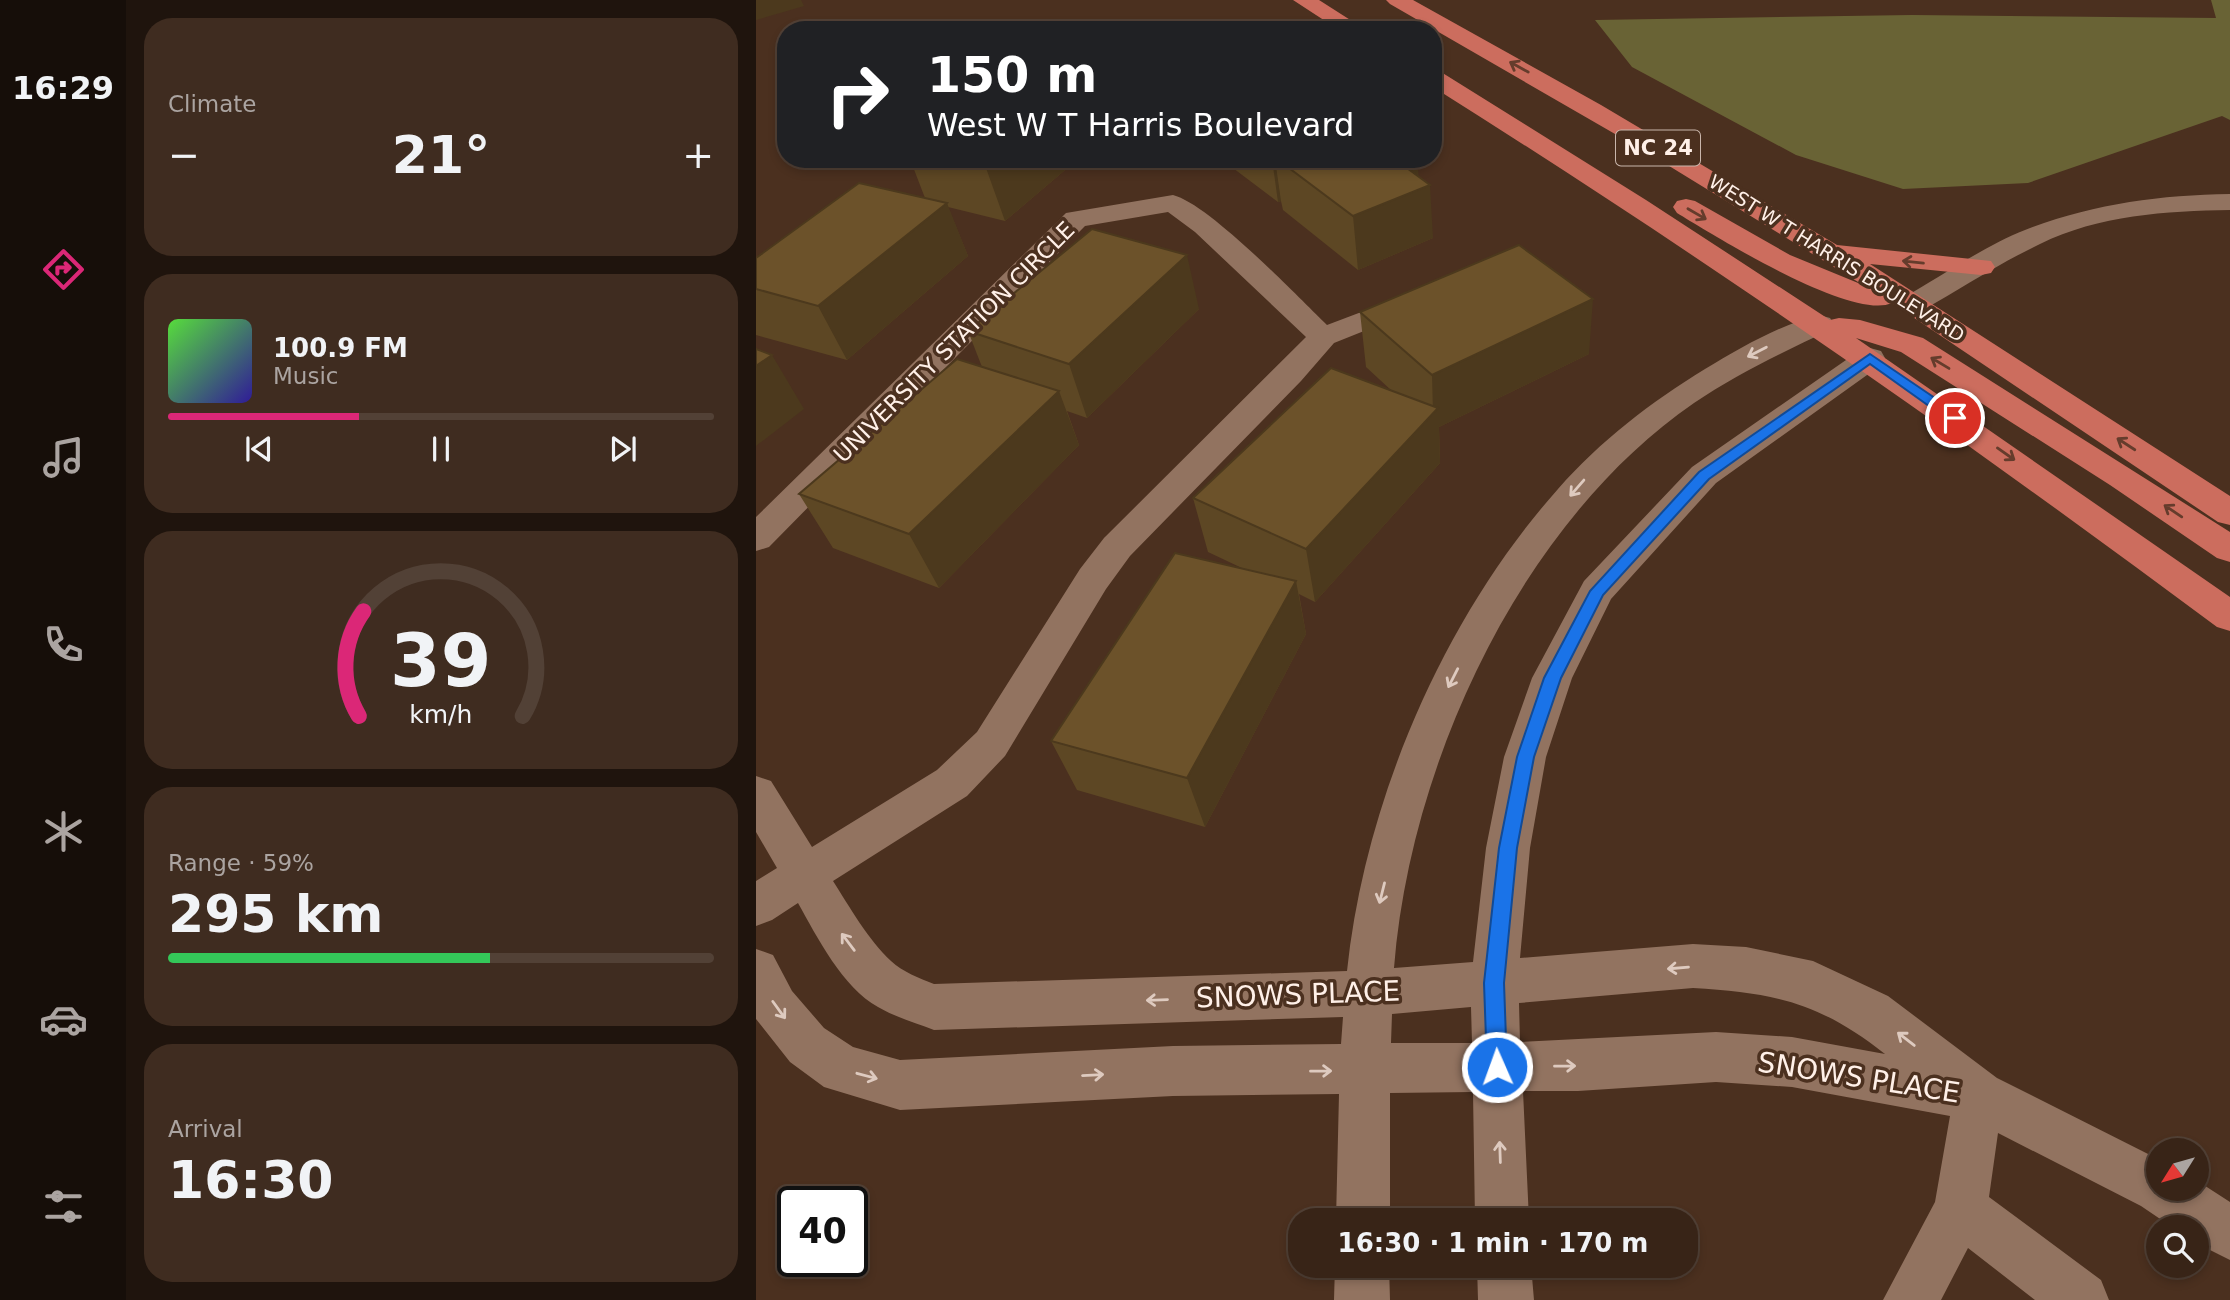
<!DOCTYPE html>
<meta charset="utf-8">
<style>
:root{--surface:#382417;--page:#3f2c20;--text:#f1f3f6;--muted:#aba4a1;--line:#524136;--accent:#db2777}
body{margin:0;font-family:"DejaVu Sans",sans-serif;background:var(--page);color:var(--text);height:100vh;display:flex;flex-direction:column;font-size:26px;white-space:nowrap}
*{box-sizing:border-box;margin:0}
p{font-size:23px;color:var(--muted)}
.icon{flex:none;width:38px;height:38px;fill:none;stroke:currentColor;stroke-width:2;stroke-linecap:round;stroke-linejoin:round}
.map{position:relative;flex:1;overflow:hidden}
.sheet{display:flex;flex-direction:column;gap:18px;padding:18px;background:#1f140d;width:630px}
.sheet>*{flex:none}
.top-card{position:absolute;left:21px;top:21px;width:665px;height:147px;border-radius:28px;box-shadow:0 4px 10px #0003,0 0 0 2px var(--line);background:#202124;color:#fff;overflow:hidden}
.needle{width:46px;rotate:233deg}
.fabs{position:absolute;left:1390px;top:1138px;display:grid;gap:14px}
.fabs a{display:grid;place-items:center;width:63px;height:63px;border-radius:50%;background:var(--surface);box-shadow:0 4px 10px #0003,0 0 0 2px var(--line);font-size:35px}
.speed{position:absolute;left:21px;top:1186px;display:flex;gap:14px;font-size:35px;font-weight:700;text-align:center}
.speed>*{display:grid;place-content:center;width:91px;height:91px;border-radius:50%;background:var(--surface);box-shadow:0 4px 10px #0003,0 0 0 2px var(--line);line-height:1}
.speed .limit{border:4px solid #111;border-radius:10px;background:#fff;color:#111}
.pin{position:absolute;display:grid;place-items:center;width:60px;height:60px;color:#fff;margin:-30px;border:4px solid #fff;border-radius:50%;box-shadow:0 2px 7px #0007}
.me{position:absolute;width:77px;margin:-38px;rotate:358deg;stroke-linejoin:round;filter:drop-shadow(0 0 5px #0008)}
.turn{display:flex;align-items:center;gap:24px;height:147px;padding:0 35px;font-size:32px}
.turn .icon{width:91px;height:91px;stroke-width:2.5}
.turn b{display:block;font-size:49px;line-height:60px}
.big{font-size:52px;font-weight:700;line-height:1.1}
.sheet .card{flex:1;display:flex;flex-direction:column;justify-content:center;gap:10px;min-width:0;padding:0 24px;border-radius:28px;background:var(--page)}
.sheet .dial{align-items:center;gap:0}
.dial svg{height:182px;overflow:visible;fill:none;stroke:var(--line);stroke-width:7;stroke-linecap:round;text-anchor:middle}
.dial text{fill:var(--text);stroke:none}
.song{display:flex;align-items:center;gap:21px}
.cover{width:84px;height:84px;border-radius:10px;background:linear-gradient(135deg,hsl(110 70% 55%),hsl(250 70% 35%))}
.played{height:7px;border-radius:4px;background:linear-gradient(90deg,var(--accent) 35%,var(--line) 35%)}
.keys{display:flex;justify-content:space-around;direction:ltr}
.heat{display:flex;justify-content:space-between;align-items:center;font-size:38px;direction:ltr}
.charge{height:10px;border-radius:5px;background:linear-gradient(90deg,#34c759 59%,var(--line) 0)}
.trip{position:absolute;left:532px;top:1208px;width:410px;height:70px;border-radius:28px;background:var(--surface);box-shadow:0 4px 10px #0003,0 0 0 2px var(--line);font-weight:700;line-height:70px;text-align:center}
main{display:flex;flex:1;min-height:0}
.tab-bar{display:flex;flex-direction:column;width:126px;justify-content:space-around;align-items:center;background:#160e09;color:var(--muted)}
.tab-bar .icon{width:49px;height:49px}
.tab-bar .active{color:var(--accent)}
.tab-bar b{font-size:32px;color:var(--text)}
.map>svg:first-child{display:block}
.forest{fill:#696335}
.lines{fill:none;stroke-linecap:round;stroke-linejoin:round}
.minor{fill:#927360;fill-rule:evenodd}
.major{fill:#cc6d5e;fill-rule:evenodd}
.wall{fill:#5d4724}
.shaded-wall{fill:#4c391d}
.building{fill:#6c522a;stroke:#4c391d;stroke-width:2}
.oneway{stroke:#653c2c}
.oneway2{stroke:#decabf}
.route{fill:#1a73e8;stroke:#114b97;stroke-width:2}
.labels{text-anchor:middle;stroke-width:7;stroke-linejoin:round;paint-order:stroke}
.far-street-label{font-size:19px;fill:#fff0e8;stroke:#4b301f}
.shield{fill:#4b301f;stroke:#c9b6ac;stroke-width:2}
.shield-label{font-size:21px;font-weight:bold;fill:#fff0e8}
.street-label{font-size:23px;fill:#fff0e8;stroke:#4b301f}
.near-street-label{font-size:28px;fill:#fff0e8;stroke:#4b301f}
</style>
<main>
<nav class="tab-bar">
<b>16:29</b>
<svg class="icon active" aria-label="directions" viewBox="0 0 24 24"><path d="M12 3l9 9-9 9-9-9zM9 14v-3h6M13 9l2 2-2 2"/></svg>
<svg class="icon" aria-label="music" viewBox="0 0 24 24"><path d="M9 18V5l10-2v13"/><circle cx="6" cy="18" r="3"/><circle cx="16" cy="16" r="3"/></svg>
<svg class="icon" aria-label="phone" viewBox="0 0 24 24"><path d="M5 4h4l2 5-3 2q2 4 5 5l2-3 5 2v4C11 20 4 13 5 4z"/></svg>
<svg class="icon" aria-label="climate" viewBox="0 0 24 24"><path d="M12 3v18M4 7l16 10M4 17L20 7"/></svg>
<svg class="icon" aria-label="car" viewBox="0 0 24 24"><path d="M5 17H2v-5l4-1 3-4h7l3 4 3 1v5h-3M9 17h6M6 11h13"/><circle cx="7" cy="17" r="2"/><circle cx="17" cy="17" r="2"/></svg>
<svg class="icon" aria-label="filters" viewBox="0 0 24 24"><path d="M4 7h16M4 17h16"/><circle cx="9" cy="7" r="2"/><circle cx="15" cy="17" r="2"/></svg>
</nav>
<section class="sheet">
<div class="card"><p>Climate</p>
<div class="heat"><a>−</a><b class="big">21°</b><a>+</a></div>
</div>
<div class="card">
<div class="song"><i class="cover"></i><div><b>100.9 FM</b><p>Music</p></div></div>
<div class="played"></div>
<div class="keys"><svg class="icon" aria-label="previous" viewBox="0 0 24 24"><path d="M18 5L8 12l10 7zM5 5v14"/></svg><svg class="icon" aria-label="pause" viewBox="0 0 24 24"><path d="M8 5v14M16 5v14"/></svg><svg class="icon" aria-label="next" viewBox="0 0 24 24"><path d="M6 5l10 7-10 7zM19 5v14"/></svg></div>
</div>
<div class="card dial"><svg viewBox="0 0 100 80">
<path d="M14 69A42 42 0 1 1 86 69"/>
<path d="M14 69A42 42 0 0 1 16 23" stroke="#db2777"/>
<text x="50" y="56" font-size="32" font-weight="700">39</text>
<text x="50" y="72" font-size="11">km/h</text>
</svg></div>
<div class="card"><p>Range · 59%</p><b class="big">295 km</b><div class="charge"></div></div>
<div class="card"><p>Arrival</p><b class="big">16:30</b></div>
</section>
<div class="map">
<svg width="1474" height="1300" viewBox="0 0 1474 1300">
<rect width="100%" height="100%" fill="#4b301f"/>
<path class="forest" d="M 1455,0 L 1474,0 L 1474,120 L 1466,116 L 1272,183 L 1147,189 L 1040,155 L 876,67 L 839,20 L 1156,15 L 1460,18 Z"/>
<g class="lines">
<path class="minor" d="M 1474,194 L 1474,210 C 1410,211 1343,215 1284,244 C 1244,263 1206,288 1167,310 L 1157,313 L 1147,310 L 1142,304 L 1147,298 C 1184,277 1230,245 1269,230 C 1336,204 1403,195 1474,194 Z
M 417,195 C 453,204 540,295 571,325 L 653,294 L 663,297 L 668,303 L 663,309 L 578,343 L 545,381 L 374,556 L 350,589 L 249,756 L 211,796 L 77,881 C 93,906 113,941 135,961 C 147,972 163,978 178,984 L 591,971 C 609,800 688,617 802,489 C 844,441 895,402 949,369 C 984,348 1023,325 1063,315 L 1074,318 L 1078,324 L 1074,330 C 1027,352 981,374 938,403 C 765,522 654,763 638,968 L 717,962 L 730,848 L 748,757 L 776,678 L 828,581 L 936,467 L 1103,351 L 1114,348 L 1125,351 L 1129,358 L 1125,365 L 960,483 L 855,599 L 816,678 L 790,757 L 774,848 L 764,958 L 937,944 L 990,947 L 1057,961 L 1132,996 L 1241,1078 L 1402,1159 L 1402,1188 L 1440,1188 L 1440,1180 L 1474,1202 L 1474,1260 L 1440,1243 L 1440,1227 L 1416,1227 L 1385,1206 L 1242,1133 L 1233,1197 L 1345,1280 L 1353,1300 L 1279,1300 L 1212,1248 L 1185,1300 L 1127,1300 L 1179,1202 L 1194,1116 L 1036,1087 L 960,1082 L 822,1091 L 767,1091 L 773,1220 L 719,1220 L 717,1092 L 634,1093 L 634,1220 L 580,1220 L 583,1094 L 417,1096 L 144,1110 L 68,1087 L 34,1062 L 0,1019 L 0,949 L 17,955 L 36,991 L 68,1028 L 97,1047 L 144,1060 L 417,1046 L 585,1044 L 587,1017 L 178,1030 C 160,1023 139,1017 122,1007 C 87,988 61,937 42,903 L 16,920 L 0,926 L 0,881 L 21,868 L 0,832 L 0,776 L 15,781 L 56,847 L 181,770 L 221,732 L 324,569 L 348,538 L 550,337 L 439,232 L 412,212 L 329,226 L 13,547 L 0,551 L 0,517 L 310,213 ZM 937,988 C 1019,993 1063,1002 1129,1054 L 1036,1037 L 960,1032 L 764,1042 L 763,1003 ZM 715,1007 L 716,1043 L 635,1043 L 636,1014 Z
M 579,1265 L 633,1265 L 634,1300 L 578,1300 Z
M 721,1265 L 775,1265 L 778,1300 L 722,1300 Z"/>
<path class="major" d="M 537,0 L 563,0 L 610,30 L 583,30 Z
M 630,0 L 657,0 L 845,105 L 1081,245 L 1235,261 L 1239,267 L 1235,273 L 1225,275 L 1114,264 L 1474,496 L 1474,525 L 1462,522 L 1136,303 C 1095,321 959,236 921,213 L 917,207 L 921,201 L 930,199 L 939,201 L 1034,255 L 1107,285 L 892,153 L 634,4 Z
M 677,70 L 685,72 L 890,200 L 1074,320 L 1083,318 L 1104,320 L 1167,338 L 1474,532 L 1474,562 L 1461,558 L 1354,485 L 1145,352 L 1100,338 L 1474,597 L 1474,631 L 1461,627 C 1206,437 946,256 677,87 Z"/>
</g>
<path class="wall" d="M 154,159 L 322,159 L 249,221 L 192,207 L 212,256 L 91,360 L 0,335 L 0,258 L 169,198 Z
M 465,159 L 654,159 L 662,164 L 662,176 L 677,238 L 602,270 L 527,210 L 525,201 L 522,202 Z
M 443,309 L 331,418 L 311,411 L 323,445 L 183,588 L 77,548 L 43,494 L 226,367 L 212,331 Z
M 604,312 L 833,354 L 683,427 L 684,463 L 559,602 L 543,594 L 550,634 L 449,827 L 321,790 L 295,741 L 488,569 L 452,552 L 437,498 L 636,391 L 610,367 Z"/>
<path class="shaded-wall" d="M 0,0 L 45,0 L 48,6 L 0,20 Z
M 241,159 L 322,159 L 249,221 L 230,168 Z
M 516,159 L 519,159 L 525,201 L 522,202 Z
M 662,164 L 663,189 L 674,185 L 677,238 L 602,270 L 597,216 L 651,168 Z
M 191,203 L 212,256 L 91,360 L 62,306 Z
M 431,255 L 443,309 L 331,418 L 313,364 Z
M 837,299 L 833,354 L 683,427 L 684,463 L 559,602 L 550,549 L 677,413 L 676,375 Z
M 16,355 L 48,409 L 0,446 L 0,366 Z
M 303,391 L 323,445 L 183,588 L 153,534 Z
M 540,581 L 550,634 L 449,827 L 431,778 Z"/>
<path class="building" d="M 388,25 L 407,30 L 381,30 Z
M 359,26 L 374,30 L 354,30 Z
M 193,159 L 241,159 L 230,168 Z
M 521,159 L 654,159 L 662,164 L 651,168 L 674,185 L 597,216 Z
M 103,183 L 191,203 L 62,306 L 0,289 L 0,258 Z
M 336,229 L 431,255 L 313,364 L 212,331 Z
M 763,245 L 837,299 L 676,375 L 604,312 Z
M 0,349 L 16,355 L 0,366 Z
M 201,359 L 303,391 L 153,534 L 43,494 Z
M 575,368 L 682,408 L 550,549 L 437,498 Z
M 419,553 L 540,581 L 431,778 L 295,741 Z"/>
<defs><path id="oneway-shaft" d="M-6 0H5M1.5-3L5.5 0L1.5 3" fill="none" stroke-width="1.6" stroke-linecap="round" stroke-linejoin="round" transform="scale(1.75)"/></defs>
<g class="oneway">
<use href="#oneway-shaft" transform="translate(763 67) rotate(-151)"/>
<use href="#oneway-shaft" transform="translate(941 214) rotate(30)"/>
<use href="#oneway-shaft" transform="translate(1157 262) rotate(-174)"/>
<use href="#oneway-shaft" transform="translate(1184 363) rotate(-149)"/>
<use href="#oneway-shaft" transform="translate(1370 444) rotate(-147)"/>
<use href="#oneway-shaft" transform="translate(1250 454) rotate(35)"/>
<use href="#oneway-shaft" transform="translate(1417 511) rotate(-146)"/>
</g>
<g class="oneway2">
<use href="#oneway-shaft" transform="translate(1001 352) rotate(153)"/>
<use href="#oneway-shaft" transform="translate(821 488) rotate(131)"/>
<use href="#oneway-shaft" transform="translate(697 678) rotate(117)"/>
<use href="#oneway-shaft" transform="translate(626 893) rotate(104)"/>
<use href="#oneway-shaft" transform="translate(92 942) rotate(-127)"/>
<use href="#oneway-shaft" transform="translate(922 968) rotate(175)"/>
<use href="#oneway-shaft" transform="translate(401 1000) rotate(178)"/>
<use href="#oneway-shaft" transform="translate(23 1010) rotate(54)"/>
<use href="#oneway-shaft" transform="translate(1150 1039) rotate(-142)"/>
<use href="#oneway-shaft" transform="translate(809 1066) rotate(-1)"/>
<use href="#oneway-shaft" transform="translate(565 1071) rotate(-1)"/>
<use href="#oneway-shaft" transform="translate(337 1075) rotate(-3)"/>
<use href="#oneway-shaft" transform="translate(111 1076) rotate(15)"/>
<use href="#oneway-shaft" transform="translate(744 1152) rotate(-92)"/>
</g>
<path class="route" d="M 1114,354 L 1204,415 L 1204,421 L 1194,421 L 1114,364 L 953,479 L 847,595 L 805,678 L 778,757 L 761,848 L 748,983 L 751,1067 L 748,1075 L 741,1078 L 734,1075 L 731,1067 L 728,983 L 743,848 L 761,757 L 788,678 L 834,591 L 943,472 Z"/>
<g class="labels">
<g class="far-street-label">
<text transform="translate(1081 258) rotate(32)" y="7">WEST W T HARRIS BOULEVARD</text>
</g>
<rect class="shield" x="860" y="130.5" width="84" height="35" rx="5"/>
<g class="shield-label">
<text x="902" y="155">NC 24</text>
</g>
<g class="street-label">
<text transform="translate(198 342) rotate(-45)" y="8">UNIVERSITY STATION CIRCLE</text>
</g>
<g class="near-street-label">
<text transform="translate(542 994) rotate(-2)" y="10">SNOWS PLACE</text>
<text transform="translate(1103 1077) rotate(9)" y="10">SNOWS PLACE</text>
</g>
</g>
</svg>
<div class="fabs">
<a><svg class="needle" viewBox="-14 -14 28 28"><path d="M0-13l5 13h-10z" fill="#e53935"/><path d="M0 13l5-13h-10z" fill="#aba4a1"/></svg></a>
<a><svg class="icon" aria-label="search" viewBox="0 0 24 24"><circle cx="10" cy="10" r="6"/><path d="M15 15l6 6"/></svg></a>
</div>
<div class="speed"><div class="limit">40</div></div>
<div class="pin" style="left:1199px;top:418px;background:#d93025"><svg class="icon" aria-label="arrive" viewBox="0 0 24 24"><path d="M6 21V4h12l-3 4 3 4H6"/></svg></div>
<svg class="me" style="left:741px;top:1067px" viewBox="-20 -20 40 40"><circle r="17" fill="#1a73e8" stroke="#fff" stroke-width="3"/><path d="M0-11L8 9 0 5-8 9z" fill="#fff"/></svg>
<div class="trip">16:30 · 1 min · 170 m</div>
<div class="top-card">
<div class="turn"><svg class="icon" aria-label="right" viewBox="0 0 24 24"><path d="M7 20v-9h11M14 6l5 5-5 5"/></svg><div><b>150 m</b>West W T Harris Boulevard</div></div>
</div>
</div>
</main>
